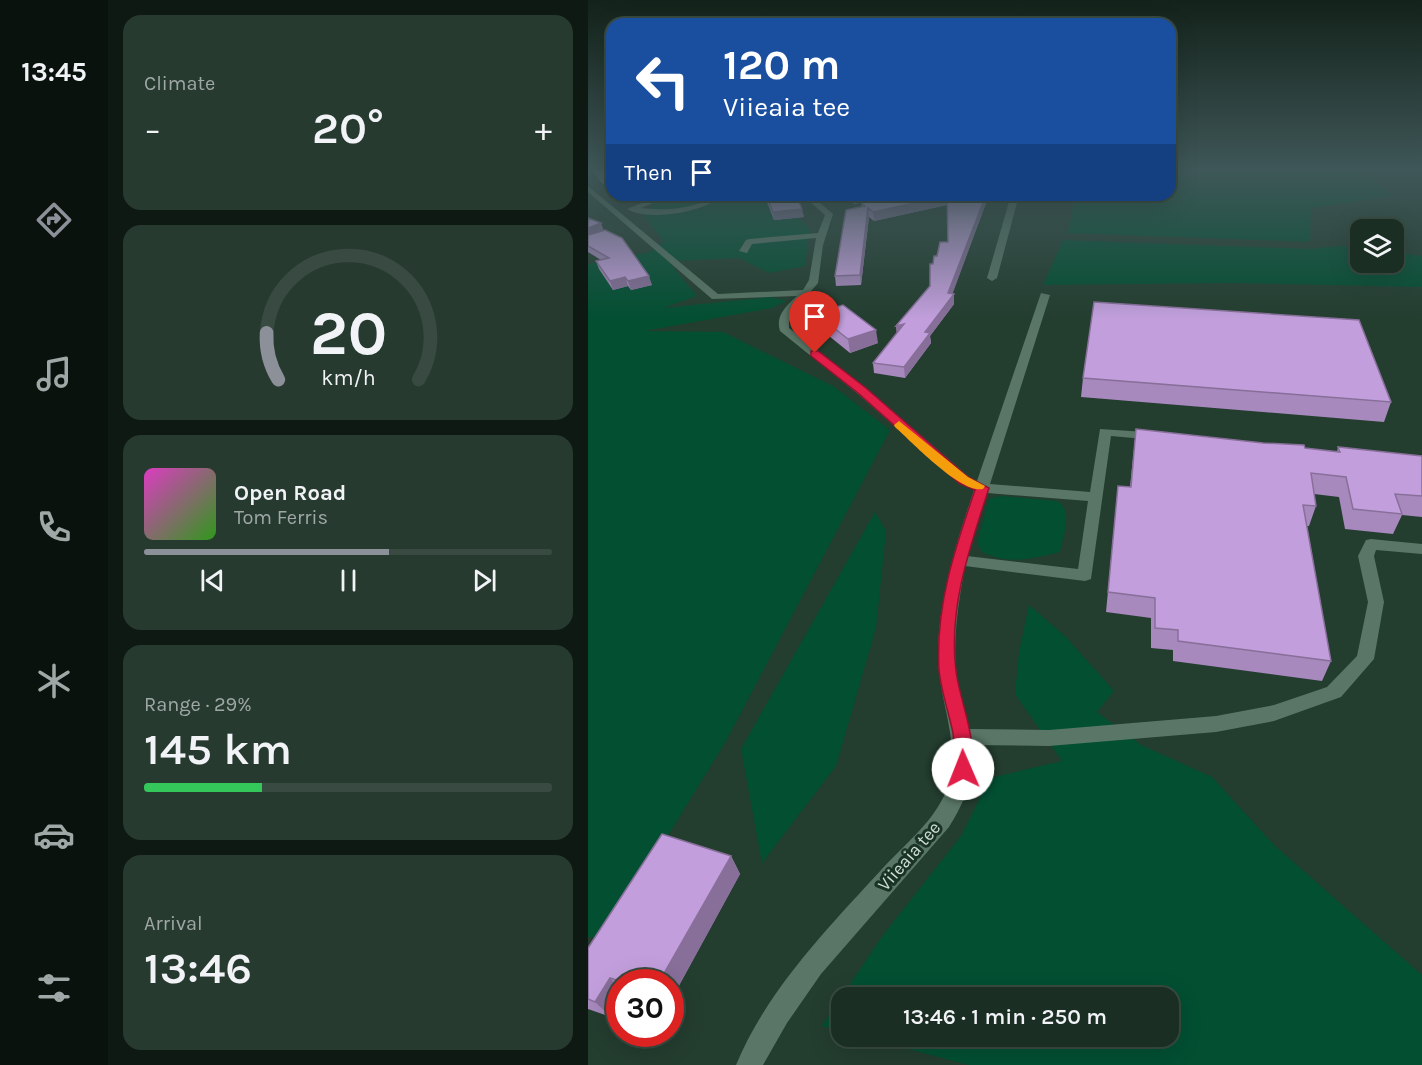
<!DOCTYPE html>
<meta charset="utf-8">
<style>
:root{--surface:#1a2e23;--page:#273a30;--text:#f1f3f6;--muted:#9fa8a6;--line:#384a41;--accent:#8c9099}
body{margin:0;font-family:Karla,sans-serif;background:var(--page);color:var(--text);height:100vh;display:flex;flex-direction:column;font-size:22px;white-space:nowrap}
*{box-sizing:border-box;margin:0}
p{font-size:20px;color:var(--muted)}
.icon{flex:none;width:33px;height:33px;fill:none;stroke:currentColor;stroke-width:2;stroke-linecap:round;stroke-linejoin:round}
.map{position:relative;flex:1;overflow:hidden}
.side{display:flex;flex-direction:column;gap:15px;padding:15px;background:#0e1913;width:480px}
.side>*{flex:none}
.banner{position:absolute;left:18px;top:18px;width:570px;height:183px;border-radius:18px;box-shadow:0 6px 24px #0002,0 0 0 2px var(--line);background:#1a4fa0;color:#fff;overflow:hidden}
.tools{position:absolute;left:762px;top:219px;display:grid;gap:12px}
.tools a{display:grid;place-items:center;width:54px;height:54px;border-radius:12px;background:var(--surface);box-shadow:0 6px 24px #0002,0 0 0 2px var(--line);font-size:30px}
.speed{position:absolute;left:18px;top:969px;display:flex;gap:12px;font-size:30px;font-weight:700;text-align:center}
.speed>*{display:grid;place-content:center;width:78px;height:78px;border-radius:50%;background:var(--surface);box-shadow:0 6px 24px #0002,0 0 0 2px var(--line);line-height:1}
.speed .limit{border:9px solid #d22;background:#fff;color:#111}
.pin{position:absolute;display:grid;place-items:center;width:51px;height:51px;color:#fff;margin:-62px -26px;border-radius:50% 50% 50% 0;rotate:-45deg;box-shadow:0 0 6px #0007}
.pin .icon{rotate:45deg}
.me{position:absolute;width:66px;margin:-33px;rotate:359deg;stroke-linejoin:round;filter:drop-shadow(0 0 4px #0008)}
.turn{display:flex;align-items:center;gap:21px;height:126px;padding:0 18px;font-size:27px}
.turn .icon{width:78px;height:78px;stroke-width:2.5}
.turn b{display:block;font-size:42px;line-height:51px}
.then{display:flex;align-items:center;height:57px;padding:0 18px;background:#0003;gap:12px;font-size:22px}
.big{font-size:45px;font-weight:600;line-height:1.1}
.side .card{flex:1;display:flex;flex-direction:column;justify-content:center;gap:9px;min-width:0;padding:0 21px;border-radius:18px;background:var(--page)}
.side .dial{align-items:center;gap:0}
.dial svg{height:156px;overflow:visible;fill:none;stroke:var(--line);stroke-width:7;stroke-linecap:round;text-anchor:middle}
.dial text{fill:var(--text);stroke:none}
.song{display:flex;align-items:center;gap:18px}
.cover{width:72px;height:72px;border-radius:9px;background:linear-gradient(135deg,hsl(310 70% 55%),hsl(110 70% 35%))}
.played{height:6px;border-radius:3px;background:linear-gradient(90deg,var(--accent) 60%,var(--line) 60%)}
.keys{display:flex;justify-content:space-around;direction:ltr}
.heat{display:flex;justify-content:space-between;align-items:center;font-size:33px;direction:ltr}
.charge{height:9px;border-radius:4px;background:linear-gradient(90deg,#34c759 29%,var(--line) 0)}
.trip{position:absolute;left:243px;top:987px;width:348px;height:60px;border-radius:18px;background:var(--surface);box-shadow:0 6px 24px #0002,0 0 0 2px var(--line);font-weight:600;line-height:60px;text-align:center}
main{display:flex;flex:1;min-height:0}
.tabs{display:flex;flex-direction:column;width:108px;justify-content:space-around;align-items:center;background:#0a120e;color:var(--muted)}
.tabs .icon{width:42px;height:42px}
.tabs .on{color:var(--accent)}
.tabs b{font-size:27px;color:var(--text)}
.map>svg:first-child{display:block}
.green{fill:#024f32}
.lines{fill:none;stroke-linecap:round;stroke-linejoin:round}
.minor{fill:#597666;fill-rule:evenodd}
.wall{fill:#a789bd}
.shaded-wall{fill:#886f9a}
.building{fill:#c29fdc;stroke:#886f9a;stroke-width:1.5}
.route{fill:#e11d48;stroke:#92132f;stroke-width:1.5}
.slow{fill:#f59e0b}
.labels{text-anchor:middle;stroke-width:6;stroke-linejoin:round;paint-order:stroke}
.street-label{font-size:18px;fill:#d1e0d8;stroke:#193325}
</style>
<main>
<nav class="tabs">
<b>13:45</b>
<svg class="icon on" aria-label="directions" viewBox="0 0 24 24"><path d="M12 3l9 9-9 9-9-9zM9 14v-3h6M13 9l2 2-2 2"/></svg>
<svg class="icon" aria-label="music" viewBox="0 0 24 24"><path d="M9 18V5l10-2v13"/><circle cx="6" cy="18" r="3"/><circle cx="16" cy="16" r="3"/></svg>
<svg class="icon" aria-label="phone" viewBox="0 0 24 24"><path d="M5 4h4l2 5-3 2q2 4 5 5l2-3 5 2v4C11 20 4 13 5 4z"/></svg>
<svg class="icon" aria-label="climate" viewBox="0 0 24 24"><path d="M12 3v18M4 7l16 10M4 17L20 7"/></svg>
<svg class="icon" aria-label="car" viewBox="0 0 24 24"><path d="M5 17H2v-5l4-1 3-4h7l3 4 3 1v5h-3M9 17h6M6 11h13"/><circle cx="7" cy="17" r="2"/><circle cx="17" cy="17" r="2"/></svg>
<svg class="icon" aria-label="filters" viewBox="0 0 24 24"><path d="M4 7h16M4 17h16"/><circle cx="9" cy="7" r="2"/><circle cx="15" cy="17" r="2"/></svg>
</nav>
<section class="side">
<div class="card"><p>Climate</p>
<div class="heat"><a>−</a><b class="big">20°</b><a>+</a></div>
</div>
<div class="card dial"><svg viewBox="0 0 100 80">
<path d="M14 69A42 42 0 1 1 86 69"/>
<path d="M14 69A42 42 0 0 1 8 45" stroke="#8c9099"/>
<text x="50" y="56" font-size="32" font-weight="700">20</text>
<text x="50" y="72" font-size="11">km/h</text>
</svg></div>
<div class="card">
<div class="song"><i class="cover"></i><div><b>Open Road</b><p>Tom Ferris</p></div></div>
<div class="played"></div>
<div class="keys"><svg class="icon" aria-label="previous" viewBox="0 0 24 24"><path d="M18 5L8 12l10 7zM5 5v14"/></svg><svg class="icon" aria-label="pause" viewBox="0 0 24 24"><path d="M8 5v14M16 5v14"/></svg><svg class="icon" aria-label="next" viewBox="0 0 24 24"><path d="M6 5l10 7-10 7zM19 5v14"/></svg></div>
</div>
<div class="card"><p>Range · 29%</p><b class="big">145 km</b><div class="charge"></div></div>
<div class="card"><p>Arrival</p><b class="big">13:46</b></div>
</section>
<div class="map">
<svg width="834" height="1065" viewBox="0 0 834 1065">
<rect width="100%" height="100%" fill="#233d2f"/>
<path class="green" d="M 582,170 L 772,170 L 805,196 L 723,208 L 722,242 L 480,233 L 487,195 L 582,195 Z
M 99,195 L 171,195 L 199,206 L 222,229 L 217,266 L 181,273 L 151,258 L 80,261 L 109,296 L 75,308 L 183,297 L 198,301 L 184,308 L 56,331 L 135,332 L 245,386 L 302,430 L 138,741 L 17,938 L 0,937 L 0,264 L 62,252 L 76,242 L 56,216 L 66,202 Z
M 475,240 L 721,249 L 753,246 L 772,248 L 772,262 L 806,262 L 806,252 L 834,256 L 834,287 L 644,283 L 455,285 Z
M 414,496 L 469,501 C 486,510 475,536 472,552 C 444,559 421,565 394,552 L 389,543 L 400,502 L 403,498 Z
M 287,512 L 298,531 L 288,628 L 248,766 L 174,863 L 153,749 Z
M 441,605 L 478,637 L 526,691 L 509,712 L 553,745 L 624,777 L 686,845 L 834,975 L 834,1065 L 381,1065 L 274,1037 L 580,1036 L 580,998 L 254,998 L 253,1031 L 234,1026 L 295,935 L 373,836 L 402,778 L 474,761 L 427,694 L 431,652 Z"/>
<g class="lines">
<path class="minor" d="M 0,186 L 130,294 L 215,290 L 221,280 L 228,238 L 164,244 L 159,253 L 151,251 L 158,240 L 161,239 L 230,233 L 237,215 L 214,195 L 223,195 L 245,214 L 235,245 L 230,283 L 205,312 L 201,322 L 201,328 L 278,388 L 381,477 L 389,481 L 453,293 L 462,295 L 402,484 L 502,492 L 512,429 L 573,433 L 574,436 L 573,439 L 568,440 L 523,436 L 503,579 L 497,581 L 377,566 C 371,600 365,635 368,669 C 370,689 376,709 381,729 L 461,730 L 628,716 L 686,705 L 739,687 L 769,656 L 780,602 L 770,556 L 778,540 L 783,539 L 834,544 L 834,554 L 788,550 L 786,556 L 796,602 L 786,659 L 753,697 L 686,721 L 628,732 L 461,746 L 384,745 C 387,776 377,802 361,827 L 233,974 L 199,1023 L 175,1065 L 148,1065 C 179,990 240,928 294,869 C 315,846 342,825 356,796 C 378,750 349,701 350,653 C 351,596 368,544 386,490 L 371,483 L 270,394 L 192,331 C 187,316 198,306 209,296 L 124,299 L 0,192 ZM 399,493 L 500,501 L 490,569 L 379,556 Z
M 74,195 L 85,195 L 53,208 C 71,210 91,210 109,204 C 119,200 125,195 136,195 C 117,212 61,222 39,209 Z
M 423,195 L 431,195 L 409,278 L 404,281 L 399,278 Z"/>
</g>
<path class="wall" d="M 4,170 L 24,170 L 24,190 L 13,182 Z
M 176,195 L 208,195 L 216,217 L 186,220 Z
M 256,195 L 401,195 L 364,294 L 366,304 L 342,336 L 343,343 L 317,378 L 286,373 L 285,363 L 309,333 L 308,326 L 342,286 L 345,264 L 349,256 L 360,242 L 359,205 L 286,221 L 281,217 L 273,285 L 248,286 L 247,276 L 274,207 L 273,202 L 283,200 L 266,204 Z
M 0,218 L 16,231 L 64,285 L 43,290 L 40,286 L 25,290 L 11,269 L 8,261 L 13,260 L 0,252 Z
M 227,313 L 290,343 L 262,353 L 230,327 Z
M 495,378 L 803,402 L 796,422 L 493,397 Z
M 548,429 L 749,452 L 750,447 L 834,456 L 834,517 L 814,515 L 805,534 L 757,529 L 751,497 L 726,494 L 728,506 L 721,526 L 719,526 L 743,661 L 734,681 L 585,661 L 585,650 L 563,648 L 563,618 L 518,612 L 530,486 L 542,487 Z
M 143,856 L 152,874 L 82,1002 L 82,982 L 32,982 L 32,1003 L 23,1017 L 0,1009 L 0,948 Z"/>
<path class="shaded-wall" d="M 265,195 L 305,195 L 266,204 Z
M 398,195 L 401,195 L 363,298 L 366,294 L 366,304 L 342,336 L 343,343 L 317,378 L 316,367 L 360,293 Z
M 359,196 L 359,205 L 286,221 L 285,212 Z
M 280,208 L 281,217 L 273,285 L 272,275 Z
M 214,209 L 216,217 L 186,220 L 185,212 Z
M 13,223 L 16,231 L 0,237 L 0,228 Z
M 61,276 L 64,285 L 43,290 L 40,281 Z
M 37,277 L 40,286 L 25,290 L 22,281 Z
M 316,324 L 309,337 L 308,326 Z
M 288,330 L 290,343 L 262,353 L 260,339 Z
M 143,856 L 152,874 L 82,1002 L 82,982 L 71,982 Z
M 22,978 L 32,988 L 32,1003 L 23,1017 L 7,1002 Z"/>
<path class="building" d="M 8,170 L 24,170 L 24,185 L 11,174 Z
M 178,195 L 208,195 L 214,209 L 185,212 Z
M 302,195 L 398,195 L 360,293 L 366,294 L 337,332 L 342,333 L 316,367 L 285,363 L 316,324 L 308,326 L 342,286 L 342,264 L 345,264 L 346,256 L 349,256 L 352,242 L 360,242 L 359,196 L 285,212 L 280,208 L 272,275 L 247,276 L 258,210 L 277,206 L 273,202 Z
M 0,218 L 13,223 L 0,228 Z
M 17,230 L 34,238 L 61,276 L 40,281 L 37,277 L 22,281 L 8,261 L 21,258 L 0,246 L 0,235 Z
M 506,302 L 771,320 L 803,402 L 495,378 Z
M 255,305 L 288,330 L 260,339 L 227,313 Z
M 548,429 L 675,443 L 716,445 L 717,448 L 752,452 L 750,447 L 834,456 L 834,496 L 807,494 L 814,514 L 765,509 L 758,477 L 723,473 L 728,506 L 715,505 L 743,661 L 590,641 L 590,630 L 567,628 L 567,598 L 520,592 L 530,486 L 543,487 Z
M 74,834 L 143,856 L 71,982 L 34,982 L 22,978 L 7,1002 L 0,999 L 0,948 Z"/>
<linearGradient id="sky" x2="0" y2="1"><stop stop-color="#13221a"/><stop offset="0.53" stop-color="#3f5758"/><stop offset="1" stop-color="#3f5758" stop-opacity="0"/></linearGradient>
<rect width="834" height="320" fill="url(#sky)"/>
<path class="route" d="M 223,351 L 230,351 L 278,388 L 380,477 L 401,488 C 382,547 360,608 368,671 C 371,699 393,748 381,775 L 375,777 L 368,775 C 362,762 367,747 365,733 C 361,713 353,691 351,670 C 347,607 367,548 387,490 L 371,483 L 270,393 L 223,356 Z"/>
<path class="slow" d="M 311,421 L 380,477 L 397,486 L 395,489 C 373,494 324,442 307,427 L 306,425 Z"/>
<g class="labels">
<g class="street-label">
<text transform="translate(321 856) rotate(-49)" y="6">Viieaia tee</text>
</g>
</g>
</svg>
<div class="tools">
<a><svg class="icon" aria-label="layers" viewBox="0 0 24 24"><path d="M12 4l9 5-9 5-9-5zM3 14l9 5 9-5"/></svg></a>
</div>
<div class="speed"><div class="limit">30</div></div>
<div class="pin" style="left:227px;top:353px;background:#d93025"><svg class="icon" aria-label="arrive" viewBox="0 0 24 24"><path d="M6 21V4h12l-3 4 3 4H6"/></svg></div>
<svg class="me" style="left:375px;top:769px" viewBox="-20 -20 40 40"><circle r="19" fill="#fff"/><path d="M0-13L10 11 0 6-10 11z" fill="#e11d48"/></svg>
<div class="trip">13:46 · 1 min · 250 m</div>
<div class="banner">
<div class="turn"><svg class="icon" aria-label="left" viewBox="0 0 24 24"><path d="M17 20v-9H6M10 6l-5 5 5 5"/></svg><div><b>120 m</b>Viieaia tee</div></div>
<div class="then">Then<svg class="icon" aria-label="arrive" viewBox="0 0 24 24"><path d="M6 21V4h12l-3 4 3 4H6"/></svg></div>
</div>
</div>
</main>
